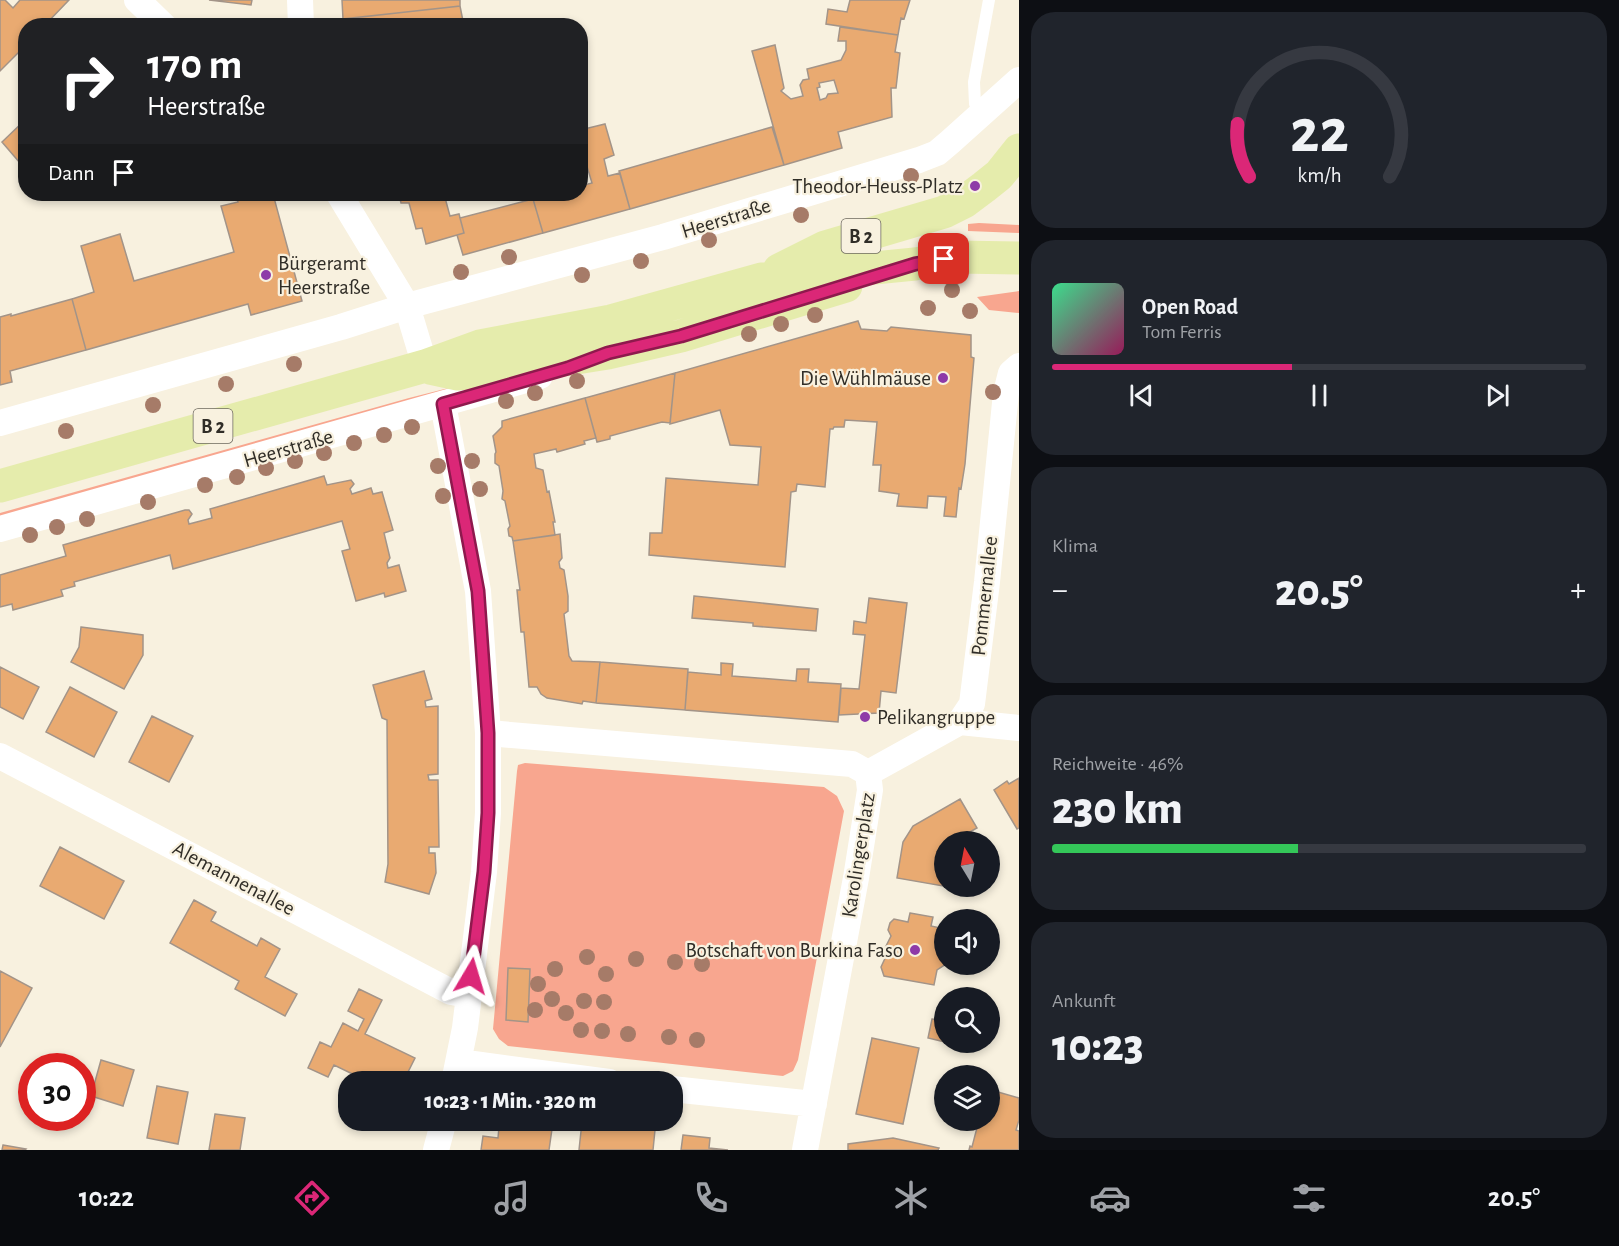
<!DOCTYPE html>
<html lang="de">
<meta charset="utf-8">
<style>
:root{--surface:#171b24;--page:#20242c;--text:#f1f3f6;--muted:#9ea1a6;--line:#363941;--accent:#db2777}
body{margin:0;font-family:"Alegreya Sans",sans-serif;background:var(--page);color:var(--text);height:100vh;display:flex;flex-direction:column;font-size:22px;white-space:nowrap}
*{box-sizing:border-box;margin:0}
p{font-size:20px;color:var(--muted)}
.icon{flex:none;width:33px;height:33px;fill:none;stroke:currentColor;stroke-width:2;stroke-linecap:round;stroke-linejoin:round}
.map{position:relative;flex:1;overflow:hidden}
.side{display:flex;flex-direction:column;gap:12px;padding:12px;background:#0d0f14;width:600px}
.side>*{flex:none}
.top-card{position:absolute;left:18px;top:18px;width:570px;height:183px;border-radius:24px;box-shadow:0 3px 9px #0003;background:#202124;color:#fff;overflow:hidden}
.needle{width:39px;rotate:350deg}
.fabs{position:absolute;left:934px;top:831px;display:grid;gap:12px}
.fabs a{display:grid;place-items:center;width:66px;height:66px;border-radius:50%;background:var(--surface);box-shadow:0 3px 9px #0003;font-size:30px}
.speed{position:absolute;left:18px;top:1053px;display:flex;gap:12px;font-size:30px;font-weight:700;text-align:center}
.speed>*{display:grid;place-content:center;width:78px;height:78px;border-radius:50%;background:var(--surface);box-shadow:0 3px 9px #0003;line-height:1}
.speed .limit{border:9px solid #d22;background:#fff;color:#111}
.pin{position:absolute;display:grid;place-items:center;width:51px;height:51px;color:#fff;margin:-26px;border-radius:12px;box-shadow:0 3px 9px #0006}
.me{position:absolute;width:66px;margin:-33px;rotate:7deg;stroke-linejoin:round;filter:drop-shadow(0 0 4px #0008)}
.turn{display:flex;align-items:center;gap:21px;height:126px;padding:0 30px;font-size:27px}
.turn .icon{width:78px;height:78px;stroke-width:2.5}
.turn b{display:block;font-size:42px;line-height:51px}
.then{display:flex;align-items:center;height:57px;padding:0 30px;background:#0003;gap:12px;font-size:22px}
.big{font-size:45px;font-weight:800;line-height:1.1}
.side .card{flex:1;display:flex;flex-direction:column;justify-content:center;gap:9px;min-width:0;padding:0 21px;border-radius:24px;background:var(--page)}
.side .dial{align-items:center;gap:0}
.dial svg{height:156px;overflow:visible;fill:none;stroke:var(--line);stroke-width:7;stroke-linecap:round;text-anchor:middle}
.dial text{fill:var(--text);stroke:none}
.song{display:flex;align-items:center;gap:18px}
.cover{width:72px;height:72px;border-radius:9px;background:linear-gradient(135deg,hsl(150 70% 55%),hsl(330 70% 35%))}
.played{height:6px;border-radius:3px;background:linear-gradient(90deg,var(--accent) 45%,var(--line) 45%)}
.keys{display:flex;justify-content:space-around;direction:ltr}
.heat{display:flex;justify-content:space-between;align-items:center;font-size:33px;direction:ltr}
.charge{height:9px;border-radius:4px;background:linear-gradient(90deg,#34c759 46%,var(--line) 0)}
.trip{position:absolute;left:338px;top:1071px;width:345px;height:60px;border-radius:24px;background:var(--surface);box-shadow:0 3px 9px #0003;font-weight:800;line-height:60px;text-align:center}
.menu{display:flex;height:96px;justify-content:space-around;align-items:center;background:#090b0e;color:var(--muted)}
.menu .icon{width:42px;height:42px}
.menu .current{color:var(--accent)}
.menu b{font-size:27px;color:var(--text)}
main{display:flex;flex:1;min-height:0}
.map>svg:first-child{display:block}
.green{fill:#f8a68f}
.building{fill:#e9aa71;stroke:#a39488;stroke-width:1.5;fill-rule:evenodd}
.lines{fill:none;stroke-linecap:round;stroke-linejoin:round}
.lane{stroke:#fff;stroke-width:12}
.street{stroke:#fff;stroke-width:26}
.primary{stroke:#e5ecac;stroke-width:33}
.tree{fill:#a67b68}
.route-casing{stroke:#8e194d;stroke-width:15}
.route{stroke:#db2777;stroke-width:10}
.poi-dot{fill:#8e3aa8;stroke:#f8f1df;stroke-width:2}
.labels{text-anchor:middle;stroke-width:4.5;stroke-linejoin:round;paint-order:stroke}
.shield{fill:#f8f1df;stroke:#6c685e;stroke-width:1.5}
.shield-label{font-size:20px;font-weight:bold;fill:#302d27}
.poi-label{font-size:21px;fill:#302d27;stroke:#f8f1df;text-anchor:end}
.street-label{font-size:21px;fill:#302d27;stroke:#f8f1df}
</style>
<main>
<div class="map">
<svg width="1019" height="1150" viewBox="0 0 1019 1150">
<rect width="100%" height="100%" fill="#f8f1df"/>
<path class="green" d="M 979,223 L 1019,225 L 1019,233 L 968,231 L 968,224 Z
M 1019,291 L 1019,313 L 989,310 L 977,297 Z
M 496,376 L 0,521 L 0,513 L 409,398 Z
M 525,763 L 824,787 L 837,796 L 844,811 L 798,1060 L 793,1071 L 783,1076 L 508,1046 L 499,1039 L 493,1029 L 517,771 L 518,765 Z"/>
<path class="building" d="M 0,0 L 5,0 L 13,8 L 20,0 L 69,0 L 44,26 L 26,26 L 26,45 L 0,71 Z
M 209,0 L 252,0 L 251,5 Z
M 342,0 L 460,0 L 460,6 L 343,19 Z
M 850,0 L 910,0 L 904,19 L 901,18 L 898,35 L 826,24 L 828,9 L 847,12 Z
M 460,6 L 464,26 L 344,26 L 343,19 Z
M 840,27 L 898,35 L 895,52 L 900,53 L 896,88 L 891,88 L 892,117 L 838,132 L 842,148 L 784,165 L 752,51 L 775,45 L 784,88 L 781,91 L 791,99 L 803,96 L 800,85 L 803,80 L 809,79 L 807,69 L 841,60 L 846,50 L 846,41 L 838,41 ZM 834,80 L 838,93 L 828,94 L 826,98 L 820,100 L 817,88 L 820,87 L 819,83 Z
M 26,119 L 26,170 L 2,142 Z
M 605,124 L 614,155 L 604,159 L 608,176 L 620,173 L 630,209 L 543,233 L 533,199 L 545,196 L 545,194 L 580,194 L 580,186 L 592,183 L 585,160 L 580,161 L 580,130 Z
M 772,127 L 784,165 L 630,209 L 619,171 Z
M 236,194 L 253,194 L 253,198 L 273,194 L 302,301 L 251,315 L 248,304 L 86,350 L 72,299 L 94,292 L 81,246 L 120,234 L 134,281 L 234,252 L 221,206 L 238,202 Z
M 399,194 L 444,194 L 450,216 L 459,214 L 464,233 L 426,244 L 422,228 L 416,229 L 409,203 L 401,203 Z
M 533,199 L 543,233 L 463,255 L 457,235 L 464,233 L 460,218 Z
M 72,299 L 86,350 L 10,371 L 12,382 L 0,385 L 0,317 L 11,314 L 11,316 Z
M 858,321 L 861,329 L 887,331 L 891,327 L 971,335 L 971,357 L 974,358 L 965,464 L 961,489 L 959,488 L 956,517 L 944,516 L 946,497 L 928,496 L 927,508 L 897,506 L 899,494 L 879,491 L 881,465 L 873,465 L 877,422 L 845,420 L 844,427 L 834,427 L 833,429 L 830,429 L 825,487 L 797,484 L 796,491 L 791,492 L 785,567 L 649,555 L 650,533 L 662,533 L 666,478 L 758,485 L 761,447 L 730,445 L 720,410 L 670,424 L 675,373 Z
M 675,373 L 670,423 L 662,422 L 610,436 L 610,439 L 597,442 L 585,398 Z
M 585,398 L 596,438 L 584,441 L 585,444 L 557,452 L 556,449 L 534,454 L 536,468 L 543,470 L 547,492 L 549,491 L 555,522 L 553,522 L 555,535 L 513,541 L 512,537 L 509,536 L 508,529 L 510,526 L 505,501 L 502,499 L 503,491 L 499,466 L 495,463 L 495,454 L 496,452 L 493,436 L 502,427 L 502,421 Z
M 324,476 L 327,485 L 351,480 L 354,484 L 350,489 L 352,494 L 371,488 L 373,494 L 382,492 L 393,530 L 384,533 L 390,558 L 387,563 L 388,568 L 399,565 L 406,591 L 385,597 L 384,593 L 356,601 L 342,551 L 350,549 L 342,521 L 173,569 L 170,555 L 74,582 L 75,586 L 61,590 L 63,596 L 13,610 L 12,604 L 0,607 L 0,575 L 66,556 L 63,545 L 185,510 L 189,510 L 192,514 L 188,520 L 189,524 L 212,518 L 210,509 Z
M 560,534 L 562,558 L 559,562 L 560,568 L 564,570 L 568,596 L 568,611 L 564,614 L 569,656 L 572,661 L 600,662 L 596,703 L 583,701 L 582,704 L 547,698 L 541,694 L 537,687 L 529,687 L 524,632 L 521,632 L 517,590 L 520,590 L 513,541 Z
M 694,596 L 818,609 L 816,631 L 753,626 L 753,623 L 692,618 Z
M 869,598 L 907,603 L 896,693 L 881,691 L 879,713 L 839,715 L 841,688 L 859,689 L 865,635 L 853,634 L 854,621 L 866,623 Z
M 81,627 L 143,635 L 143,655 L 124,689 L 71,662 L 79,647 Z
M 600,662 L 688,669 L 685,710 L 596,703 Z
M 721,663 L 733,664 L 732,676 L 796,681 L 797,669 L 809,669 L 808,682 L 841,684 L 838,722 L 685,710 L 688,672 L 721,675 Z
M 0,667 L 39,687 L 23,719 L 0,707 Z
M 424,671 L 432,699 L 425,701 L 426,707 L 438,706 L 438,774 L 428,775 L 429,780 L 438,780 L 439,847 L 429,847 L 429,853 L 435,853 L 436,873 L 429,894 L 385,882 L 388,864 L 387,720 L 382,718 L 373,685 Z
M 70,687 L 117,712 L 94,757 L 46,732 Z
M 152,716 L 193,736 L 169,782 L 129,762 Z
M 1019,778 L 1019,828 L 1017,829 L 994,790 L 1007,781 L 1009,784 Z
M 960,799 L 977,828 L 952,842 L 945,842 L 945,872 L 943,886 L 897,878 L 903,842 L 913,826 Z
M 60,847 L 124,881 L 104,919 L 40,886 Z
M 194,900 L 216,912 L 211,921 L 257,946 L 261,938 L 280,949 L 265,977 L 297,994 L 285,1016 L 235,989 L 239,981 L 170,943 Z
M 910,913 L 933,917 L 931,926 L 945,929 L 942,947 L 945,949 L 946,964 L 937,970 L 934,985 L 884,976 L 881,967 L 887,954 L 885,948 L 891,936 L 888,930 L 890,923 L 894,919 L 908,922 Z
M 508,968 L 530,969 L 528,1022 L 506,1020 Z
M 0,971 L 32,988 L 0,1047 Z
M 359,989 L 382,1000 L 365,1034 L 415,1058 L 403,1082 L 369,1082 L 334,1065 L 328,1077 L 308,1068 L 320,1042 L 331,1047 L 343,1023 L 358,1031 L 364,1019 L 348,1011 Z
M 932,1019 L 945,1021 L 945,1042 L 928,1038 Z
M 872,1038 L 919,1048 L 903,1124 L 856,1114 Z
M 101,1060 L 134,1070 L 123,1106 L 91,1096 Z
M 157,1086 L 188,1092 L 178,1144 L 147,1138 Z
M 991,1090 L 1019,1098 L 1019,1120 L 1016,1130 L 1019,1131 L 1019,1150 L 969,1150 L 970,1146 L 972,1147 L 979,1120 L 990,1120 Z
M 215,1114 L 245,1118 L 240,1150 L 209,1150 Z
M 511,1120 L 553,1122 L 549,1150 L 481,1150 L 483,1136 L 498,1138 L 499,1127 L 510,1129 Z
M 582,1122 L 655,1130 L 653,1150 L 579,1150 Z
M 683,1135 L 710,1138 L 709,1148 L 728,1150 L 681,1150 Z
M 893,1138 L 939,1148 L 938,1150 L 848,1150 L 848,1144 Z
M 3,1145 L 26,1149 L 25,1150 L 2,1150 Z"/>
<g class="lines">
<path class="lane" d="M 983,112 L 975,104 L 974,82 L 989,0"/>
<path class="street" d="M 137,0 L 164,26
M 300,0 L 301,26
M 339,194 L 407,306 L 425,366
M 443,404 L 478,591 L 488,733 L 488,813 L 484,872 L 465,1028 L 454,1082
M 0,423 L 341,327 L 407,306 L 663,237 L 919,160 L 937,153 L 950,142 L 1019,80
M 0,529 L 540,376
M 960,722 L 1019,728
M 488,733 L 852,764 L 868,773
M 0,756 L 451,992 L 469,995
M 868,773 L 960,722 L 972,704 L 987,582 L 1006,393 L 1011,373 L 1019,366
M 459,1062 L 609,1082
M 672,1089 L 814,1104
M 436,1150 L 444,1120
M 805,1150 L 856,878 L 870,790 L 868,773"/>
<path class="primary" d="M 779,270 L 825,247 L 944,212 L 964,202 L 984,187 L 999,175 L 1019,150
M 430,368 L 458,374 L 488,372 L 608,353 L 681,336 L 846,286
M 0,486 L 425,366 L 480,346 L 611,321 L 762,279 L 915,264 L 957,257 L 1019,258"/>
</g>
<g class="tree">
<circle cx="911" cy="176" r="8"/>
<circle cx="801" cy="215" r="8"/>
<circle cx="709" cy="240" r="8"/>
<circle cx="509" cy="257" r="8"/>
<circle cx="641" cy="261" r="8"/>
<circle cx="461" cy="272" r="8"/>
<circle cx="582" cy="275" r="8"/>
<circle cx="952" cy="290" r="8"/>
<circle cx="928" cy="308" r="8"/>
<circle cx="970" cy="311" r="8"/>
<circle cx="815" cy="315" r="8"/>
<circle cx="781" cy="324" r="8"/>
<circle cx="749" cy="334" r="8"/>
<circle cx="294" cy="364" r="8"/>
<circle cx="577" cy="381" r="8"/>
<circle cx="226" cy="384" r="8"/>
<circle cx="993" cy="392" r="8"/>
<circle cx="535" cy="393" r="8"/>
<circle cx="506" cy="401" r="8"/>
<circle cx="153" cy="405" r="8"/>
<circle cx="412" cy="427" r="8"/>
<circle cx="66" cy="431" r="8"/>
<circle cx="384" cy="435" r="8"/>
<circle cx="354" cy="443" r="8"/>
<circle cx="324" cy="453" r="8"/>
<circle cx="295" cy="461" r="8"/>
<circle cx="472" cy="461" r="8"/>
<circle cx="438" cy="466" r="8"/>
<circle cx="266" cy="468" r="8"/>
<circle cx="237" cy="477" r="8"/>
<circle cx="205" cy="485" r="8"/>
<circle cx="480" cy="489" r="8"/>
<circle cx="443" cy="496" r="8"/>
<circle cx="148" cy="502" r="8"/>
<circle cx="87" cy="519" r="8"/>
<circle cx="57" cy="527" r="8"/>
<circle cx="30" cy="535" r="8"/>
<circle cx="587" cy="957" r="8"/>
<circle cx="636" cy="959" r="8"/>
<circle cx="675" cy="962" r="8"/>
<circle cx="702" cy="964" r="8"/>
<circle cx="555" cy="969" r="8"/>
<circle cx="606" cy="974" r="8"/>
<circle cx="538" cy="984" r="8"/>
<circle cx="552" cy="999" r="8"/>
<circle cx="584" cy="1001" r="8"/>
<circle cx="604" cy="1002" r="8"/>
<circle cx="535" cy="1010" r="8"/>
<circle cx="566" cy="1013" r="8"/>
<circle cx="581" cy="1030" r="8"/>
<circle cx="602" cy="1031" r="8"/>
<circle cx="628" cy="1034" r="8"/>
<circle cx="669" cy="1037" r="8"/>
<circle cx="697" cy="1040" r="8"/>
</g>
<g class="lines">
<g class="route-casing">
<path id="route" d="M 471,976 L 484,872 L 488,813 L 488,733 L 478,591 L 443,404 L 568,368 L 608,353 L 681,336 L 915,264 L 944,259"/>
</g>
<use href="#route" class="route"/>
</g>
<g class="poi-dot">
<circle cx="975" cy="186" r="6"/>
<circle cx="266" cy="275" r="6"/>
<circle cx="943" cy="378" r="6"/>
<circle cx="865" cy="717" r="6"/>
<circle cx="915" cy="950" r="6"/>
</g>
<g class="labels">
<g class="shield">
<rect x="841.5" y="219" width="39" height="34" rx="4.5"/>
<rect x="193.5" y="409" width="39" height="34" rx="4.5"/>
</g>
<g class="shield-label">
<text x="861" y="243">B 2</text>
<text x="213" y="433">B 2</text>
</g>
<g class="poi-label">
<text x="963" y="193">Theodor-Heuss-Platz</text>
<text x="278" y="270" text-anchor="start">Bürgeramt<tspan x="278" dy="24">Heerstraße</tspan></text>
<text x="931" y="385">Die Wühlmäuse</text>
<text x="877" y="724" text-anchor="start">Pelikangruppe</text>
<text x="903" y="957">Botschaft von Burkina Faso</text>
</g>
<g class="street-label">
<text transform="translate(726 218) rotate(-17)" y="7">Heerstraße</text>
<text transform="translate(288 448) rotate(-16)" y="7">Heerstraße</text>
<text transform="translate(984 596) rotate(-84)" y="7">Pommernallee</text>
<text transform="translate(858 855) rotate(-81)" y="7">Karolingerplatz</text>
<text transform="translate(234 878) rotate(28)" y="7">Alemannenallee</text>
</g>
</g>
</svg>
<div class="fabs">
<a><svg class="needle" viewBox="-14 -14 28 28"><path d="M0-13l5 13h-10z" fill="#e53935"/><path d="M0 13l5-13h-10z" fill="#9ea1a6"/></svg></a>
<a><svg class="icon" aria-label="sound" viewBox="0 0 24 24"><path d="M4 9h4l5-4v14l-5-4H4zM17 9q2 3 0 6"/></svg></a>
<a><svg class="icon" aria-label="search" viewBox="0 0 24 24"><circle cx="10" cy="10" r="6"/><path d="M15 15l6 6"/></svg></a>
<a><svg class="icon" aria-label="layers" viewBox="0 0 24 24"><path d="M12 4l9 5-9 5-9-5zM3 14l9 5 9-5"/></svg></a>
</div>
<div class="speed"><div class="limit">30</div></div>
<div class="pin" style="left:944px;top:259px;background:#d93025"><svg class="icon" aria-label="arrive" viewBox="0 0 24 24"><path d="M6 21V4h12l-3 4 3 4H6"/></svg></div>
<svg class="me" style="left:471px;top:976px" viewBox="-20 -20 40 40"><path d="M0-17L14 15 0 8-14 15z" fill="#db2777" stroke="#fff" stroke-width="4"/></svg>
<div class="trip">10:23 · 1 Min. · 320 m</div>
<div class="top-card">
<div class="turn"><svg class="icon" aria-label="right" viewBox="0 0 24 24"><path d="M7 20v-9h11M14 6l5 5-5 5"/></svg><div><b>170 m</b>Heerstraße</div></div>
<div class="then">Dann<svg class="icon" aria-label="arrive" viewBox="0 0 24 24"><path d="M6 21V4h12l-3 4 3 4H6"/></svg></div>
</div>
</div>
<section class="side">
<div class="card dial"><svg viewBox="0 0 100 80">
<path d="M14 69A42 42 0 1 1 86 69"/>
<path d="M14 69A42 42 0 0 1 8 42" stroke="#db2777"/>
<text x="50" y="56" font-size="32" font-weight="700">22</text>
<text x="50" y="72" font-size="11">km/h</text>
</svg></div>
<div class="card">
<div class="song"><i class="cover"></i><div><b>Open Road</b><p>Tom Ferris</p></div></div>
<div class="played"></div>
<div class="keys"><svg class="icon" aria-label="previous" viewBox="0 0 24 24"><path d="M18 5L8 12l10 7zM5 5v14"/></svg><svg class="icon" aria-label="pause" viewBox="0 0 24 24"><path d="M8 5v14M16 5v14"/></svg><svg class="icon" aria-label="next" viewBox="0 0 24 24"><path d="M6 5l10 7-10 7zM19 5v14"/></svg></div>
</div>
<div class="card"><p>Klima</p>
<div class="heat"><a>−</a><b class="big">20.5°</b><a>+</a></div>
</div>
<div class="card"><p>Reichweite · 46%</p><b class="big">230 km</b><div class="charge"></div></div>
<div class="card"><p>Ankunft</p><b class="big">10:23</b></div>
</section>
</main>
<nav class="menu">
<b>10:22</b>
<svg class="icon current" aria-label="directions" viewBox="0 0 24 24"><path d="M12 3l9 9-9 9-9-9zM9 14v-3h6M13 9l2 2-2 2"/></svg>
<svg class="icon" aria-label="music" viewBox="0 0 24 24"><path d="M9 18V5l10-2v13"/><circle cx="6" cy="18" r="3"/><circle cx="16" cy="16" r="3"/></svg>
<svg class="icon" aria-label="phone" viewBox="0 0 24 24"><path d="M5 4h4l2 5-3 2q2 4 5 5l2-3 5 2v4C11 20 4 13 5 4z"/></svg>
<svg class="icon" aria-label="climate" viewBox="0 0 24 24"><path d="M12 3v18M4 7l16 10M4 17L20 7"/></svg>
<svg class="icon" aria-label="car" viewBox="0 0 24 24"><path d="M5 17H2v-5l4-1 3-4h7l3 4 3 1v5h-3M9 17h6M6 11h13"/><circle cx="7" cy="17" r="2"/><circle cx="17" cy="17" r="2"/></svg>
<svg class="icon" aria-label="filters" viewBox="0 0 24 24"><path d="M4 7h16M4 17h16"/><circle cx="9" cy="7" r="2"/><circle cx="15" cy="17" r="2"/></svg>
<b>20.5°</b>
</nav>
